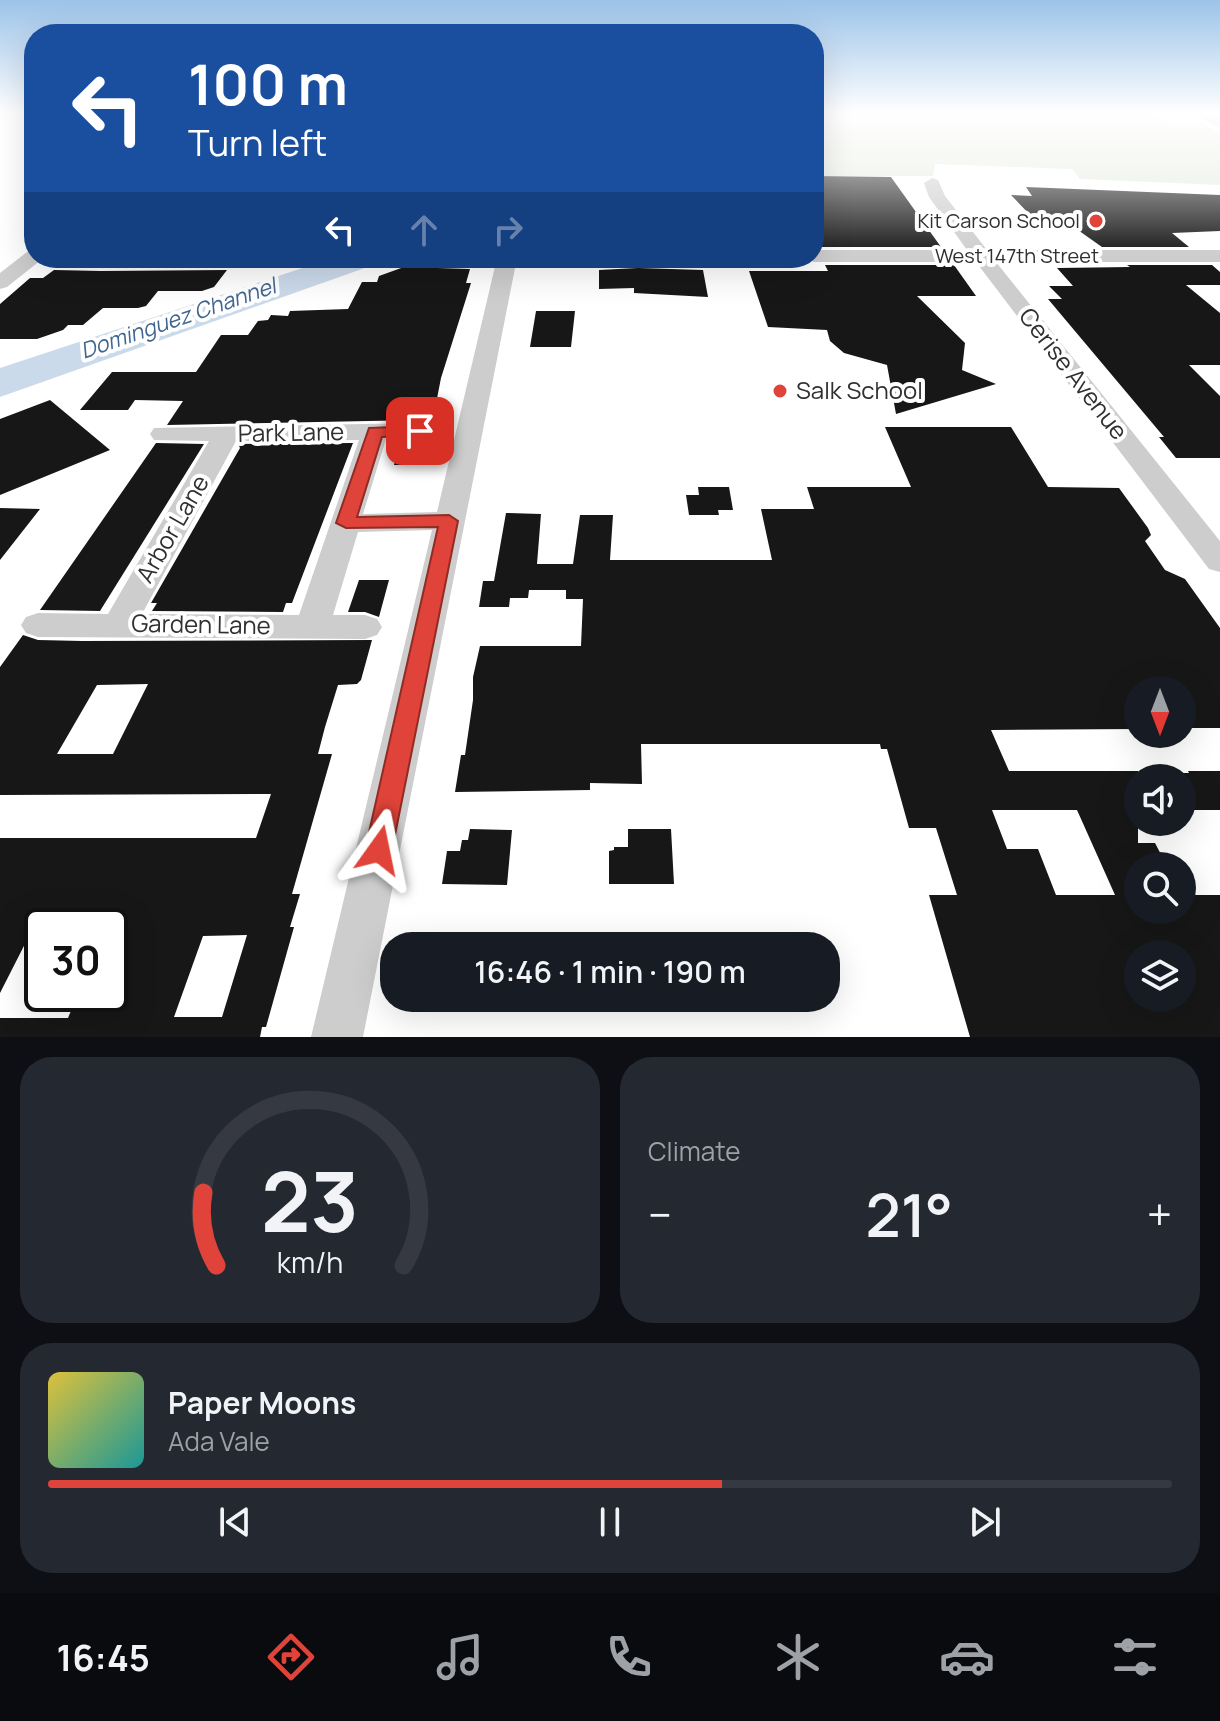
<!DOCTYPE html>
<meta charset="utf-8">
<style>
:root{--surface:#171b24;--page:#242831;--text:#f1f3f6;--muted:#9ea1a6;--line:#363941;--accent:#df4339}
body{margin:0;font-family:Manrope,sans-serif;background:var(--page);color:var(--text);height:100vh;display:flex;flex-direction:column;font-size:30px;white-space:nowrap}
*{box-sizing:border-box;margin:0}
p{font-size:26px;color:var(--muted)}
.icon{flex:none;width:44px;height:44px;fill:none;stroke:currentColor;stroke-width:2;stroke-linecap:round;stroke-linejoin:round}
.map{position:relative;height:1037px;overflow:hidden}
.details{display:flex;flex-direction:column;gap:20px;padding:20px;background:#0d0f14;flex:1}
.details>*{flex:none}
.guide{position:absolute;left:24px;top:24px;width:800px;height:244px;border-radius:32px;box-shadow:0 8px 32px #0002;background:#1a4fa0;color:#fff;overflow:hidden}
.needle{width:52px;rotate:180deg}
.controls{position:absolute;left:1124px;top:676px;display:grid;gap:16px}
.controls a{display:grid;place-items:center;width:72px;height:72px;border-radius:50%;background:var(--surface);box-shadow:0 8px 32px #0002;font-size:40px}
.speed{position:absolute;left:24px;top:908px;display:flex;gap:16px;font-size:40px;font-weight:700;text-align:center}
.speed>*{display:grid;place-content:center;width:104px;height:104px;border-radius:50%;background:var(--surface);box-shadow:0 8px 32px #0002;line-height:1}
.speed .limit{border:4px solid #111;border-radius:12px;background:#fff;color:#111}
.pin{position:absolute;display:grid;place-items:center;width:68px;height:68px;color:#fff;margin:-34px;border-radius:16px;box-shadow:0 4px 12px #0006}
.me{position:absolute;width:88px;margin:-44px;rotate:12deg;stroke-linejoin:round;filter:drop-shadow(0 0 6px #0008)}
.turn{display:flex;align-items:center;gap:28px;height:168px;padding:0 32px;font-size:36px}
.turn .icon{width:104px;height:104px;stroke-width:2.5}
.turn b{display:block;font-size:56px;line-height:68px}
.lanes{display:flex;align-items:center;height:76px;padding:0 32px;background:#0003;justify-content:center;gap:40px;direction:ltr}
.lanes .off{opacity:.35}
.big{font-size:60px;font-weight:600;line-height:1.1}
.details .card{flex:1;display:flex;flex-direction:column;justify-content:center;gap:12px;min-width:0;padding:0 28px;border-radius:32px;background:var(--page)}
.details .dial{align-items:center;gap:0}
.dial svg{height:208px;overflow:visible;fill:none;stroke:var(--line);stroke-width:7;stroke-linecap:round;text-anchor:middle}
.dial text{fill:var(--text);stroke:none}
.song{display:flex;align-items:center;gap:24px}
.cover{width:96px;height:96px;border-radius:12px;background:linear-gradient(135deg,hsl(50 70% 55%),hsl(180 70% 35%))}
.played{height:8px;border-radius:4px;background:linear-gradient(90deg,var(--accent) 60%,var(--line) 60%)}
.keys{display:flex;justify-content:space-around;direction:ltr}
.heat{display:flex;justify-content:space-between;align-items:center;font-size:44px;direction:ltr}
.details .tiles{flex:1;display:grid;gap:20px;grid-template-columns:1fr 1fr}
.card:last-child{grid-column:span 2}
.trip{position:absolute;left:380px;top:932px;width:460px;height:80px;border-radius:32px;background:var(--surface);box-shadow:0 8px 32px #0002;font-weight:600;line-height:80px;text-align:center}
.menu{display:flex;height:128px;justify-content:space-around;align-items:center;background:#090b0e;color:var(--muted)}
.menu .icon{width:56px;height:56px}
.menu .active{color:var(--accent)}
.menu b{font-size:36px;color:var(--text)}
.map>svg:first-child{display:block}
.green{fill:#e4ecde}
.water{fill:#cbdaeb}
.building{fill:#171717;fill-rule:evenodd}
.lines{fill:none;stroke-linecap:round;stroke-linejoin:round}
.minor{fill:#cdcdcd;fill-rule:evenodd}
.route{fill:#df4339;stroke:#912c25;stroke-width:2}
.poi-dot{fill:#df4339;stroke:#fff;stroke-width:3}
.labels{text-anchor:middle;stroke-width:8;stroke-linejoin:round;paint-order:stroke}
.far-poi-label{font-size:20px;fill:#303030;stroke:#fff;text-anchor:end}
.far-street-label{font-size:20px;fill:#303030;stroke:#fff}
.far-water-label{font-size:22px;font-style:italic;fill:#406690;stroke:#fff}
.street-label{font-size:24px;fill:#303030;stroke:#fff}
.poi-label{font-size:24px;fill:#303030;stroke:#fff;text-anchor:start}
</style>
<div class="map">
<svg width="1220" height="1037" viewBox="0 0 1220 1037">
<rect width="100%" height="100%" fill="#fff"/>
<path class="green" d="M 814,112 L 1152,112 L 1171,123 L 1203,123 L 1220,133 L 1220,185 L 1080,179 L 1072,169 L 935,164 L 933,176 L 814,176 Z"/>
<path class="water" d="M 333,258 L 393,258 L 0,397 L 0,368 Z"/>
<path class="building" d="M 814,176 L 891,177 L 941,247 L 818,247 L 814,239 Z
M 1026,187 L 1220,195 L 1220,231 L 1172,233 L 1189,247 L 1102,247 L 1058,216 L 1031,216 L 1011,195 L 1032,196 Z
M 825,265 L 954,265 L 976,296 L 917,296 L 965,343 L 962,370 L 996,384 L 896,414 L 887,365 L 844,353 L 830,341 L 827,330 L 768,327 L 749,271 L 828,271 Z
M 1127,265 L 1212,265 L 1220,272 L 1220,285 L 1186,285 L 1220,313 L 1220,365 L 1189,365 L 1220,396 L 1220,458 L 1176,458 L 1159,437 L 1164,437 L 1048,299 L 1062,299 L 1049,286 L 1073,286 L 1057,268 L 1130,267 Z
M 404,267 L 470,269 L 466,283 L 471,283 L 441,378 L 432,424 L 420,420 L 167,425 L 183,401 L 135,400 L 128,410 L 80,410 L 112,372 L 196,372 L 221,335 L 248,335 L 258,321 L 268,320 L 271,315 L 288,316 L 290,311 L 348,309 L 362,282 L 377,282 L 379,276 Z
M 638,268 L 703,270 L 708,297 L 634,293 L 634,288 L 599,289 L 599,270 Z
M 54,270 L 101,271 L 227,270 L 214,287 L 202,291 L 158,291 L 146,306 L 138,308 L 103,308 L 83,325 L 68,325 L 63,330 L 37,339 L 0,339 L 0,304 L 30,278 L 43,278 Z
M 536,311 L 575,311 L 571,347 L 530,347 Z
M 50,400 L 110,450 L 0,495 L 0,419 Z
M 885,427 L 1011,427 L 1048,487 L 1119,488 L 1148,528 L 1151,535 L 1145,541 L 1165,570 L 1185,579 L 1220,628 L 1220,728 L 1182,728 L 1182,690 L 1138,690 L 1138,729 L 991,730 L 1009,771 L 1138,771 L 1138,843 L 1155,843 L 1167,866 L 1138,866 L 1138,910 L 1182,910 L 1182,895 L 1220,895 L 1220,1037 L 970,1037 L 929,895 L 957,895 L 936,828 L 909,828 L 887,749 L 881,749 L 880,744 L 641,744 L 642,784 L 590,783 L 590,790 L 455,792 L 461,755 L 465,755 L 473,700 L 473,677 L 480,646 L 581,646 L 583,599 L 566,599 L 566,590 L 529,590 L 528,598 L 510,598 L 509,607 L 479,607 L 483,581 L 494,581 L 506,513 L 541,514 L 537,564 L 573,564 L 580,515 L 613,515 L 610,560 L 772,560 L 761,509 L 814,509 L 807,487 L 911,487 ZM 992,810 L 1077,810 L 1115,895 L 1056,895 L 1038,849 L 1007,849 ZM 1138,954 L 1182,954 L 1182,998 L 1138,998 Z
M 427,440 L 420,465 L 394,465 L 401,441 Z
M 156,443 L 204,444 L 100,611 L 40,610 Z
M 353,443 L 292,603 L 286,603 L 283,612 L 152,611 L 157,603 L 151,603 L 240,448 L 238,444 Z
M 698,487 L 729,487 L 733,510 L 718,510 L 719,515 L 689,515 L 686,495 L 699,495 Z
M 0,508 L 40,509 L 0,560 Z
M 359,580 L 389,580 L 379,617 L 365,612 L 348,612 Z
M 23,635 L 38,640 L 82,641 L 372,640 L 361,680 L 357,684 L 338,685 L 325,727 L 318,754 L 332,754 L 292,894 L 300,894 L 290,927 L 294,927 L 266,1027 L 262,1027 L 260,1037 L 0,1037 L 0,1018 L 68,1018 L 78,994 L 110,994 L 110,926 L 42,926 L 42,936 L 29,936 L 0,993 L 0,838 L 256,838 L 271,794 L 0,795 L 0,667 ZM 148,684 L 113,754 L 57,754 L 97,685 ZM 247,935 L 222,1017 L 174,1017 L 203,936 Z
M 1188,771 L 1220,771 L 1220,810 L 1182,810 L 1182,773 L 1189,773 Z
M 470,829 L 512,830 L 507,885 L 442,884 L 447,851 L 460,851 L 462,840 L 468,840 Z
M 628,829 L 671,829 L 674,884 L 609,884 L 609,851 L 614,850 L 614,847 L 628,847 Z"/>
<g class="lines">
<path class="minor" d="M 1191,112 L 1208,112 L 1220,118 L 1220,128 Z
M 932,178 L 938,180 L 945,196 L 987,250 L 1220,250 L 1220,262 L 996,262 L 1220,541 L 1220,572 L 1209,569 L 976,262 L 814,262 L 806,258 L 814,258 L 814,250 L 967,250 L 929,197 L 924,183 Z
M 34,250 L 34,258 L 42,258 L 41,260 L 7,287 L 0,289 L 0,273 L 27,252 Z
M 497,258 L 517,258 L 363,1037 L 311,1037 L 432,530 L 358,532 L 333,615 L 365,615 L 377,619 L 382,627 L 377,635 L 365,639 L 38,637 L 26,633 L 21,625 L 26,617 L 38,613 L 108,614 L 209,441 L 154,440 L 150,434 L 154,428 L 420,423 L 429,425 L 433,431 L 429,437 L 386,439 L 363,514 L 437,512 ZM 359,440 L 299,615 L 142,614 L 236,441 Z"/>
</g>
<linearGradient id="sky" x2="0" y2="1"><stop stop-color="#9cc3e9"/><stop offset="0.44" stop-color="#fff"/><stop offset="1" stop-color="#fff" stop-opacity="0"/></linearGradient>
<rect width="1220" height="257" fill="url(#sky)"/>
<path class="route" d="M 420,426 L 425,428 L 425,435 L 382,437 L 357,517 L 449,515 L 458,521 L 392,850 L 388,858 L 379,861 L 369,858 L 365,850 L 438,527 L 346,528 L 336,523 L 369,428 Z"/>
<g class="poi-dot">
<circle cx="1096" cy="221" r="8"/>
<circle cx="780" cy="391" r="8"/>
</g>
<g class="labels">
<g class="far-poi-label">
<text x="1080" y="228">Kit Carson School</text>
</g>
<g class="far-street-label">
<text x="1017" y="263">West 147th Street</text>
</g>
<g class="far-water-label">
<text transform="translate(178 318) rotate(-19)" y="8">Dominguez Channel</text>
</g>
<g class="street-label">
<text transform="translate(1073 374) rotate(52)" y="8">Cerise Avenue</text>
<text transform="translate(291 433) rotate(-1)" y="8">Park Lane</text>
<text transform="translate(173 529) rotate(-60)" y="8">Arbor Lane</text>
<text transform="translate(201 625) rotate(1)" y="8">Garden Lane</text>
</g>
<g class="poi-label">
<text x="796" y="399">Salk School</text>
</g>
</g>
</svg>
<div class="controls">
<a><svg class="needle" viewBox="-14 -14 28 28"><path d="M0-13l5 13h-10z" fill="#e53935"/><path d="M0 13l5-13h-10z" fill="#9ea1a6"/></svg></a>
<a><svg class="icon" aria-label="sound" viewBox="0 0 24 24"><path d="M4 9h4l5-4v14l-5-4H4zM17 9q2 3 0 6"/></svg></a>
<a><svg class="icon" aria-label="search" viewBox="0 0 24 24"><circle cx="10" cy="10" r="6"/><path d="M15 15l6 6"/></svg></a>
<a><svg class="icon" aria-label="layers" viewBox="0 0 24 24"><path d="M12 4l9 5-9 5-9-5zM3 14l9 5 9-5"/></svg></a>
</div>
<div class="speed"><div class="limit">30</div></div>
<div class="pin" style="left:420px;top:431px;background:#d93025"><svg class="icon" aria-label="arrive" viewBox="0 0 24 24"><path d="M6 21V4h12l-3 4 3 4H6"/></svg></div>
<svg class="me" style="left:379px;top:850px" viewBox="-20 -20 40 40"><path d="M0-17L14 15 0 8-14 15z" fill="#df4339" stroke="#fff" stroke-width="4"/></svg>
<div class="trip">16:46 · 1 min · 190 m</div>
<div class="guide">
<div class="turn"><svg class="icon" aria-label="left" viewBox="0 0 24 24"><path d="M17 20v-9H6M10 6l-5 5 5 5"/></svg><div><b>100 m</b>Turn left</div></div>
<div class="lanes"><svg class="icon" aria-label="left" viewBox="0 0 24 24"><path d="M17 20v-9H6M10 6l-5 5 5 5"/></svg><svg class="icon off" aria-label="ahead" viewBox="0 0 24 24"><path d="M12 20V5M6 11l6-6 6 6"/></svg><svg class="icon off" aria-label="right" viewBox="0 0 24 24"><path d="M7 20v-9h11M14 6l5 5-5 5"/></svg></div>
</div>
</div>
<section class="details">
<div class="tiles">
<div class="card dial"><svg viewBox="0 0 100 80">
<path d="M14 69A42 42 0 1 1 86 69"/>
<path d="M14 69A42 42 0 0 1 9 41" stroke="#df4339"/>
<text x="50" y="56" font-size="32" font-weight="700">23</text>
<text x="50" y="72" font-size="11">km/h</text>
</svg></div>
<div class="card"><p>Climate</p>
<div class="heat"><a>−</a><b class="big">21°</b><a>+</a></div>
</div>
<div class="card">
<div class="song"><i class="cover"></i><div><b>Paper Moons</b><p>Ada Vale</p></div></div>
<div class="played"></div>
<div class="keys"><svg class="icon" aria-label="previous" viewBox="0 0 24 24"><path d="M18 5L8 12l10 7zM5 5v14"/></svg><svg class="icon" aria-label="pause" viewBox="0 0 24 24"><path d="M8 5v14M16 5v14"/></svg><svg class="icon" aria-label="next" viewBox="0 0 24 24"><path d="M6 5l10 7-10 7zM19 5v14"/></svg></div>
</div>
</div>
</section>
<nav class="menu">
<b>16:45</b>
<svg class="icon active" aria-label="directions" viewBox="0 0 24 24"><path d="M12 3l9 9-9 9-9-9zM9 14v-3h6M13 9l2 2-2 2"/></svg>
<svg class="icon" aria-label="music" viewBox="0 0 24 24"><path d="M9 18V5l10-2v13"/><circle cx="6" cy="18" r="3"/><circle cx="16" cy="16" r="3"/></svg>
<svg class="icon" aria-label="phone" viewBox="0 0 24 24"><path d="M5 4h4l2 5-3 2q2 4 5 5l2-3 5 2v4C11 20 4 13 5 4z"/></svg>
<svg class="icon" aria-label="climate" viewBox="0 0 24 24"><path d="M12 3v18M4 7l16 10M4 17L20 7"/></svg>
<svg class="icon" aria-label="car" viewBox="0 0 24 24"><path d="M5 17H2v-5l4-1 3-4h7l3 4 3 1v5h-3M9 17h6M6 11h13"/><circle cx="7" cy="17" r="2"/><circle cx="17" cy="17" r="2"/></svg>
<svg class="icon" aria-label="filters" viewBox="0 0 24 24"><path d="M4 7h16M4 17h16"/><circle cx="9" cy="7" r="2"/><circle cx="15" cy="17" r="2"/></svg>
</nav>
